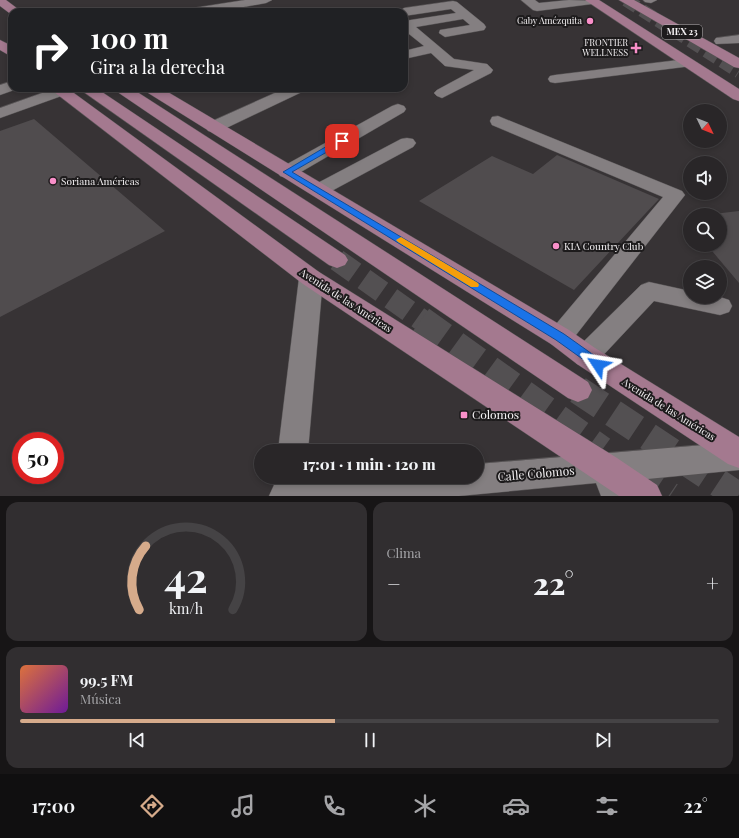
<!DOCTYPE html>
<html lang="es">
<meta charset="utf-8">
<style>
:root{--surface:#292628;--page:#312e30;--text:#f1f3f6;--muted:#a5a5a8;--line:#454345;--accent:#d6ab8b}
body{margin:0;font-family:"Playfair Display",serif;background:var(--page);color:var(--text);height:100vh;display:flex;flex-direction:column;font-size:15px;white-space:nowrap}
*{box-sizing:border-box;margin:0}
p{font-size:13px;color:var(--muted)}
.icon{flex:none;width:22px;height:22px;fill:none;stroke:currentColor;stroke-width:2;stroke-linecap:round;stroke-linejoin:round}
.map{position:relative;height:496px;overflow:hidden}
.side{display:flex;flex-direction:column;gap:6px;padding:6px;background:#171516;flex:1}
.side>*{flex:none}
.guide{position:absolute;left:8px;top:8px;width:400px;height:84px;border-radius:12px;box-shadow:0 2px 6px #0003,0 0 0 1px var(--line);background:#202124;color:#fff;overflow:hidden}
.needle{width:26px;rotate:133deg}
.tools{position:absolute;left:683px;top:104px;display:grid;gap:8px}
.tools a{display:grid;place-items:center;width:44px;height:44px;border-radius:50%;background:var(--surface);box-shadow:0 2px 6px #0003,0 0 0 1px var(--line);font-size:20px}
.speed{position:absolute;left:12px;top:432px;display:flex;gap:8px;font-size:20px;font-weight:700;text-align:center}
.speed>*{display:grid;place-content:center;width:52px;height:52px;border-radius:50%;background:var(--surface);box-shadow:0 2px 6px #0003,0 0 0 1px var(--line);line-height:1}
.speed .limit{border:6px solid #d22;background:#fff;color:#111}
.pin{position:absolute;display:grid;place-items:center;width:34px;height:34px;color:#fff;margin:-17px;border-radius:8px;box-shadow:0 2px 6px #0006}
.me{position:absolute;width:44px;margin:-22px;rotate:303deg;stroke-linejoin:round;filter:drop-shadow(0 0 3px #0008)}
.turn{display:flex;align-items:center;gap:14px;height:84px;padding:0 16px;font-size:18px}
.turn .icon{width:52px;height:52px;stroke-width:2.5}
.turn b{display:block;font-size:28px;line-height:34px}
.big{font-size:30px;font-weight:800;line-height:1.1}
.side .widget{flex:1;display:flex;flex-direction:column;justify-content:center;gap:6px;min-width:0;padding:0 14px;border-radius:12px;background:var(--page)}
.side .dial{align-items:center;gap:0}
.dial svg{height:104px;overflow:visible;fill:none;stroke:var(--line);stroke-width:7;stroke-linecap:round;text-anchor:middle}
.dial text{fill:var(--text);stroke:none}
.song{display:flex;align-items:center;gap:12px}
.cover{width:48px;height:48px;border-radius:6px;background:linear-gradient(135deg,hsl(20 70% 55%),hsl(280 70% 35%))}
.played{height:4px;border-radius:2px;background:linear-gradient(90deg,var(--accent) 45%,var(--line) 45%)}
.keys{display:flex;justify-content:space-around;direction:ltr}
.heat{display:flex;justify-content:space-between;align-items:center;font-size:22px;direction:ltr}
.side .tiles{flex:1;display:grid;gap:6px;grid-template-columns:1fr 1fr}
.widget:last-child{grid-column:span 2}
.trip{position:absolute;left:254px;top:444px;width:230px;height:40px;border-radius:20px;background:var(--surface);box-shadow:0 2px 6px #0003,0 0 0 1px var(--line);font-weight:800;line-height:40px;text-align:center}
.tabs{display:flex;height:64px;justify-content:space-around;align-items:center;background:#100f10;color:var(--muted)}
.tabs .icon{width:28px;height:28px}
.tabs .on{color:var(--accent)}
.tabs b{font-size:18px;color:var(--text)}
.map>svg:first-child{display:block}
.building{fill:#504c4e}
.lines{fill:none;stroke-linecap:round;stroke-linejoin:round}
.major-tunnel-far2{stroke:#535052;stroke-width:13;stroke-dasharray:13 6;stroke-linecap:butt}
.major-tunnel-far1{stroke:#535052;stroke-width:22;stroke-dasharray:22 11;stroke-linecap:butt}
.major-tunnel{stroke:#535052;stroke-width:28;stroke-dasharray:28 14;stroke-linecap:butt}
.minor-casing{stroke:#565354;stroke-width:1}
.major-casing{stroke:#565354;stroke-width:1}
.minor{fill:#847f81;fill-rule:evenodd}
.major{fill:#a4798f;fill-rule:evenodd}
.route{fill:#1a73e8;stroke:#114b97}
.slow{fill:#f59e0b}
.poi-dot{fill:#f98fc9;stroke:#1d1b1c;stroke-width:1.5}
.labels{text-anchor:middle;stroke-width:4;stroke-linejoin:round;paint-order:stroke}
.far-poi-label{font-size:9px;fill:#f4f1f3;stroke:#1d1b1c;text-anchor:end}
.shield{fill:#1d1b1c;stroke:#b4b1b2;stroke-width:1}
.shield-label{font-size:9px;font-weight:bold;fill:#f4f1f3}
.poi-label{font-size:10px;fill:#f4f1f3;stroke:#1d1b1c;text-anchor:start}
.street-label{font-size:10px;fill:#f4f1f3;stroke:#1d1b1c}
.near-poi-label{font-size:12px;fill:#f4f1f3;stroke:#1d1b1c;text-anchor:start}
.near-street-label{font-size:12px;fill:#f4f1f3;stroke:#1d1b1c}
</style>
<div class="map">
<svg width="739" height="496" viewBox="0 0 739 496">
<rect width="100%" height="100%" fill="#373335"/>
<path class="building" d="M 34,119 L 165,231 L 0,317 L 0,131 Z
M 557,155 L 659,199 L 574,290 L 419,201 L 492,156 L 533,174 Z
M 739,211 L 739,283 L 707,245 L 720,245 L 720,215 L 705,215 Z"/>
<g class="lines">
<path class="major-tunnel-far2" d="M 626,0 L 739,72"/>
<path class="major-tunnel-far1" d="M 337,260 L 423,321"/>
<path class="major-tunnel" d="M 421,320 L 602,450
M 578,390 L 738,496
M 634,472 L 670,496"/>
<g class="minor-casing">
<path id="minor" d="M 245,0 L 272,0 L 266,3 L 216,12 L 188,12 L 194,8 Z
M 521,0 L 535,0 L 539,3 L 569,0 L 598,1 L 592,4 L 537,11 L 533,10 Z
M 643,0 L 657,0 L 651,3 L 645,2 Z
M 453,1 L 457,2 L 484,24 L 486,27 L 484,30 L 445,37 L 439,33 L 440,30 L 470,25 L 463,19 L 416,27 L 454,59 L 487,64 L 493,70 L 491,73 L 442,98 L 437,96 L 434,93 L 437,90 L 474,70 L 445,66 L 431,53 L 404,59 L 404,51 L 424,46 L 404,30 L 404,21 L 456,13 L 451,9 L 404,16 L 404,12 L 398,12 L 404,8 Z
M 739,35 L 739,43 L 716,44 L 714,41 L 716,38 Z
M 687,59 L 692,60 L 694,63 L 692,66 L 555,83 L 550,82 L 548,79 L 550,76 L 555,75 Z
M 12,81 L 12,88 L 18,88 L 17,89 L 0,95 L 0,85 Z
M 56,88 L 68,88 L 70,91 L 67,94 L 0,118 L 0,108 Z
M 286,88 L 307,88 L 304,91 L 220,131 L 214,132 L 208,131 L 206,127 L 208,123 Z
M 398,104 L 404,106 L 406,109 L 404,112 L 294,176 L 287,178 L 280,176 L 278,172 L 280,168 L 392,106 Z
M 498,116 L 682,191 L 685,195 L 569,344 L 560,347 L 551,344 L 547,337 L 551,330 L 663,197 L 492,125 L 490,121 L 492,117 Z
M 407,138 L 413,139 L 416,143 L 413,147 L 326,194 L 319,196 L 312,194 L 309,190 L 312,186 L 401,139 Z
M 311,270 L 319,272 L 323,278 L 308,451 L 278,451 L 299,278 L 303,272 Z
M 649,282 L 690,291 L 690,297 L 720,297 L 729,300 L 732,306 L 729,312 L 720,315 L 654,301 L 595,364 L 586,367 L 577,364 L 573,356 L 577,348 L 641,285 Z
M 739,442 L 739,470 L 627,481 L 633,496 L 601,496 L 596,483 L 459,496 L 269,496 L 274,485 L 285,480 L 321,477 L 477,477 L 477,464 Z"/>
</g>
<g class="major-casing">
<path id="major" d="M 0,0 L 6,0 L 22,12 L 12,12 L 12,15 L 0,6 Z
M 585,0 L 599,0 L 739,89 L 739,101 L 733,99 Z
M 619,0 L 634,0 L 739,58 L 739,68 L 734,67 Z
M 0,40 L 12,46 L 12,57 L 0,50 Z
M 49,88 L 67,88 L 319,272 L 617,458 L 657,485 L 662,496 L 619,496 L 303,284 Z
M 78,88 L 96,88 L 345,255 L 348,260 L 345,265 L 337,268 L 329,265 Z
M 113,88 L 131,88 L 588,382 L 592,390 L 588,398 L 578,402 L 568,398 L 116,91 Z
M 142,88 L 161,88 L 569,330 L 595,348 L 739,437 L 739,468 L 728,464 L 577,364 L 551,344 L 145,91 Z"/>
</g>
<use href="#minor" class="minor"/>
<use href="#major" class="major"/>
</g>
<path class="route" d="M 339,139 L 346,141 L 292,172 L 564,334 L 602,361 L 604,365 L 602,368 L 595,368 L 556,340 L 283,172 Z"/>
<path class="slow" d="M 401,237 L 478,283 L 479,285 L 478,287 L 471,287 L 398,242 L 396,240 Z"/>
<g class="poi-dot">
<circle cx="590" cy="21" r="4"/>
<path d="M634 42h4v4h4v4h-4v4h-4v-4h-4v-4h4z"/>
<circle cx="53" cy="181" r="4"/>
<circle cx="556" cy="246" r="4"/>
<rect x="460" y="411" width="8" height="8" rx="2"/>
</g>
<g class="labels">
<g class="far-poi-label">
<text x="582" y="24">Gaby Amézquita</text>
<text x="628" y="46">FRONTIER<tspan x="628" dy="10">WELLNESS</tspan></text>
</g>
<rect class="shield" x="662" y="25" width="40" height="14" rx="3"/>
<g class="shield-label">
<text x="682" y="35">MEX 23</text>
</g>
<g class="poi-label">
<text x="61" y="185">Soriana Américas</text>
<text x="564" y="250">KIA Country Club</text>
</g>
<g class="street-label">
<text transform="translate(346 300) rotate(33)" y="4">Avenida de las Américas</text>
<text transform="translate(669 409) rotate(32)" y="4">Avenida de las Américas</text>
</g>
<g class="near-poi-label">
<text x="472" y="419">Colomos</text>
</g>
<g class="near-street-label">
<text transform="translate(536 474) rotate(-5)" y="4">Calle Colomos</text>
</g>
</g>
</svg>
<div class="tools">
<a><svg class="needle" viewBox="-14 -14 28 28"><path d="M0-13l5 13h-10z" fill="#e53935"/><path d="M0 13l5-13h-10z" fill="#a5a5a8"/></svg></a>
<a><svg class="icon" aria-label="sound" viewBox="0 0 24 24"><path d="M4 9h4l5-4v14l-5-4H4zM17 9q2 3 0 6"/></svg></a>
<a><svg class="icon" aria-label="search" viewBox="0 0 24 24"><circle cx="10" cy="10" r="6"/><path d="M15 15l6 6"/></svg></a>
<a><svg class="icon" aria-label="layers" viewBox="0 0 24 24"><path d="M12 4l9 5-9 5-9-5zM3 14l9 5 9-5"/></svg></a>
</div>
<div class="speed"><div class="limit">50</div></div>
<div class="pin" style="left:342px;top:141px;background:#d93025"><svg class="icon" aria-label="arrive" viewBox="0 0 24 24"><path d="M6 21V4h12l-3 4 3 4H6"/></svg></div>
<svg class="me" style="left:598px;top:365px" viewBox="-20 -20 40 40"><path d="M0-17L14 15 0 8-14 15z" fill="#1a73e8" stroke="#fff" stroke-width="4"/></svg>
<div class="trip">17:01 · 1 min · 120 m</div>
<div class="guide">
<div class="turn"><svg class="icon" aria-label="right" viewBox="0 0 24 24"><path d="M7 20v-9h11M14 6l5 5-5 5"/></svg><div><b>100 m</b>Gira a la derecha</div></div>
</div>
</div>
<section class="side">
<div class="tiles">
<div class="widget dial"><svg viewBox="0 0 100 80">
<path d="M14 69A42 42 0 1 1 86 69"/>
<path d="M14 69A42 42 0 0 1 19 20" stroke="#d6ab8b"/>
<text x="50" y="56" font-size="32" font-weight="700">42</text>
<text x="50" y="72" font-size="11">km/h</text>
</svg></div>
<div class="widget"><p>Clima</p>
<div class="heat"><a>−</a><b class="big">22°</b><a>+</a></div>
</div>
<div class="widget">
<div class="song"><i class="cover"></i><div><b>99.5 FM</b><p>Música</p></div></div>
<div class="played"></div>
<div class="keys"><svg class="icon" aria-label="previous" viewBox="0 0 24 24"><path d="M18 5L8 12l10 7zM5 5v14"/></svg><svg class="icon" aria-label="pause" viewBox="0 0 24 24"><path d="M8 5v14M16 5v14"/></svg><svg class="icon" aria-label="next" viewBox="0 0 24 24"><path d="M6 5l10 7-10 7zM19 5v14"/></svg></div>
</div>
</div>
</section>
<nav class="tabs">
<b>17:00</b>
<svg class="icon on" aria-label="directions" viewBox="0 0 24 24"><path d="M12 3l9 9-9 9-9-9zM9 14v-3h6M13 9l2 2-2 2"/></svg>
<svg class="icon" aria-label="music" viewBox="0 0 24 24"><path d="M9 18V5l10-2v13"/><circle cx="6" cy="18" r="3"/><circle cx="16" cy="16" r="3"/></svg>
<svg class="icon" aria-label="phone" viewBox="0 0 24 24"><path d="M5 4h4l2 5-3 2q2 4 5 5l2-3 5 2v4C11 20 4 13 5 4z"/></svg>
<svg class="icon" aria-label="climate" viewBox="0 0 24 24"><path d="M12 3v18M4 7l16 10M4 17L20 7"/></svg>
<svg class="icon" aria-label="car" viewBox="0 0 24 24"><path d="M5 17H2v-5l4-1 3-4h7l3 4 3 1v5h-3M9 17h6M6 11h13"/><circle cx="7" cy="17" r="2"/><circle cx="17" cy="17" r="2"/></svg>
<svg class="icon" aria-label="filters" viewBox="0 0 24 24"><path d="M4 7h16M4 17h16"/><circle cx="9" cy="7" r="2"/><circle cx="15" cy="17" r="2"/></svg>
<b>22°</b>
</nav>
